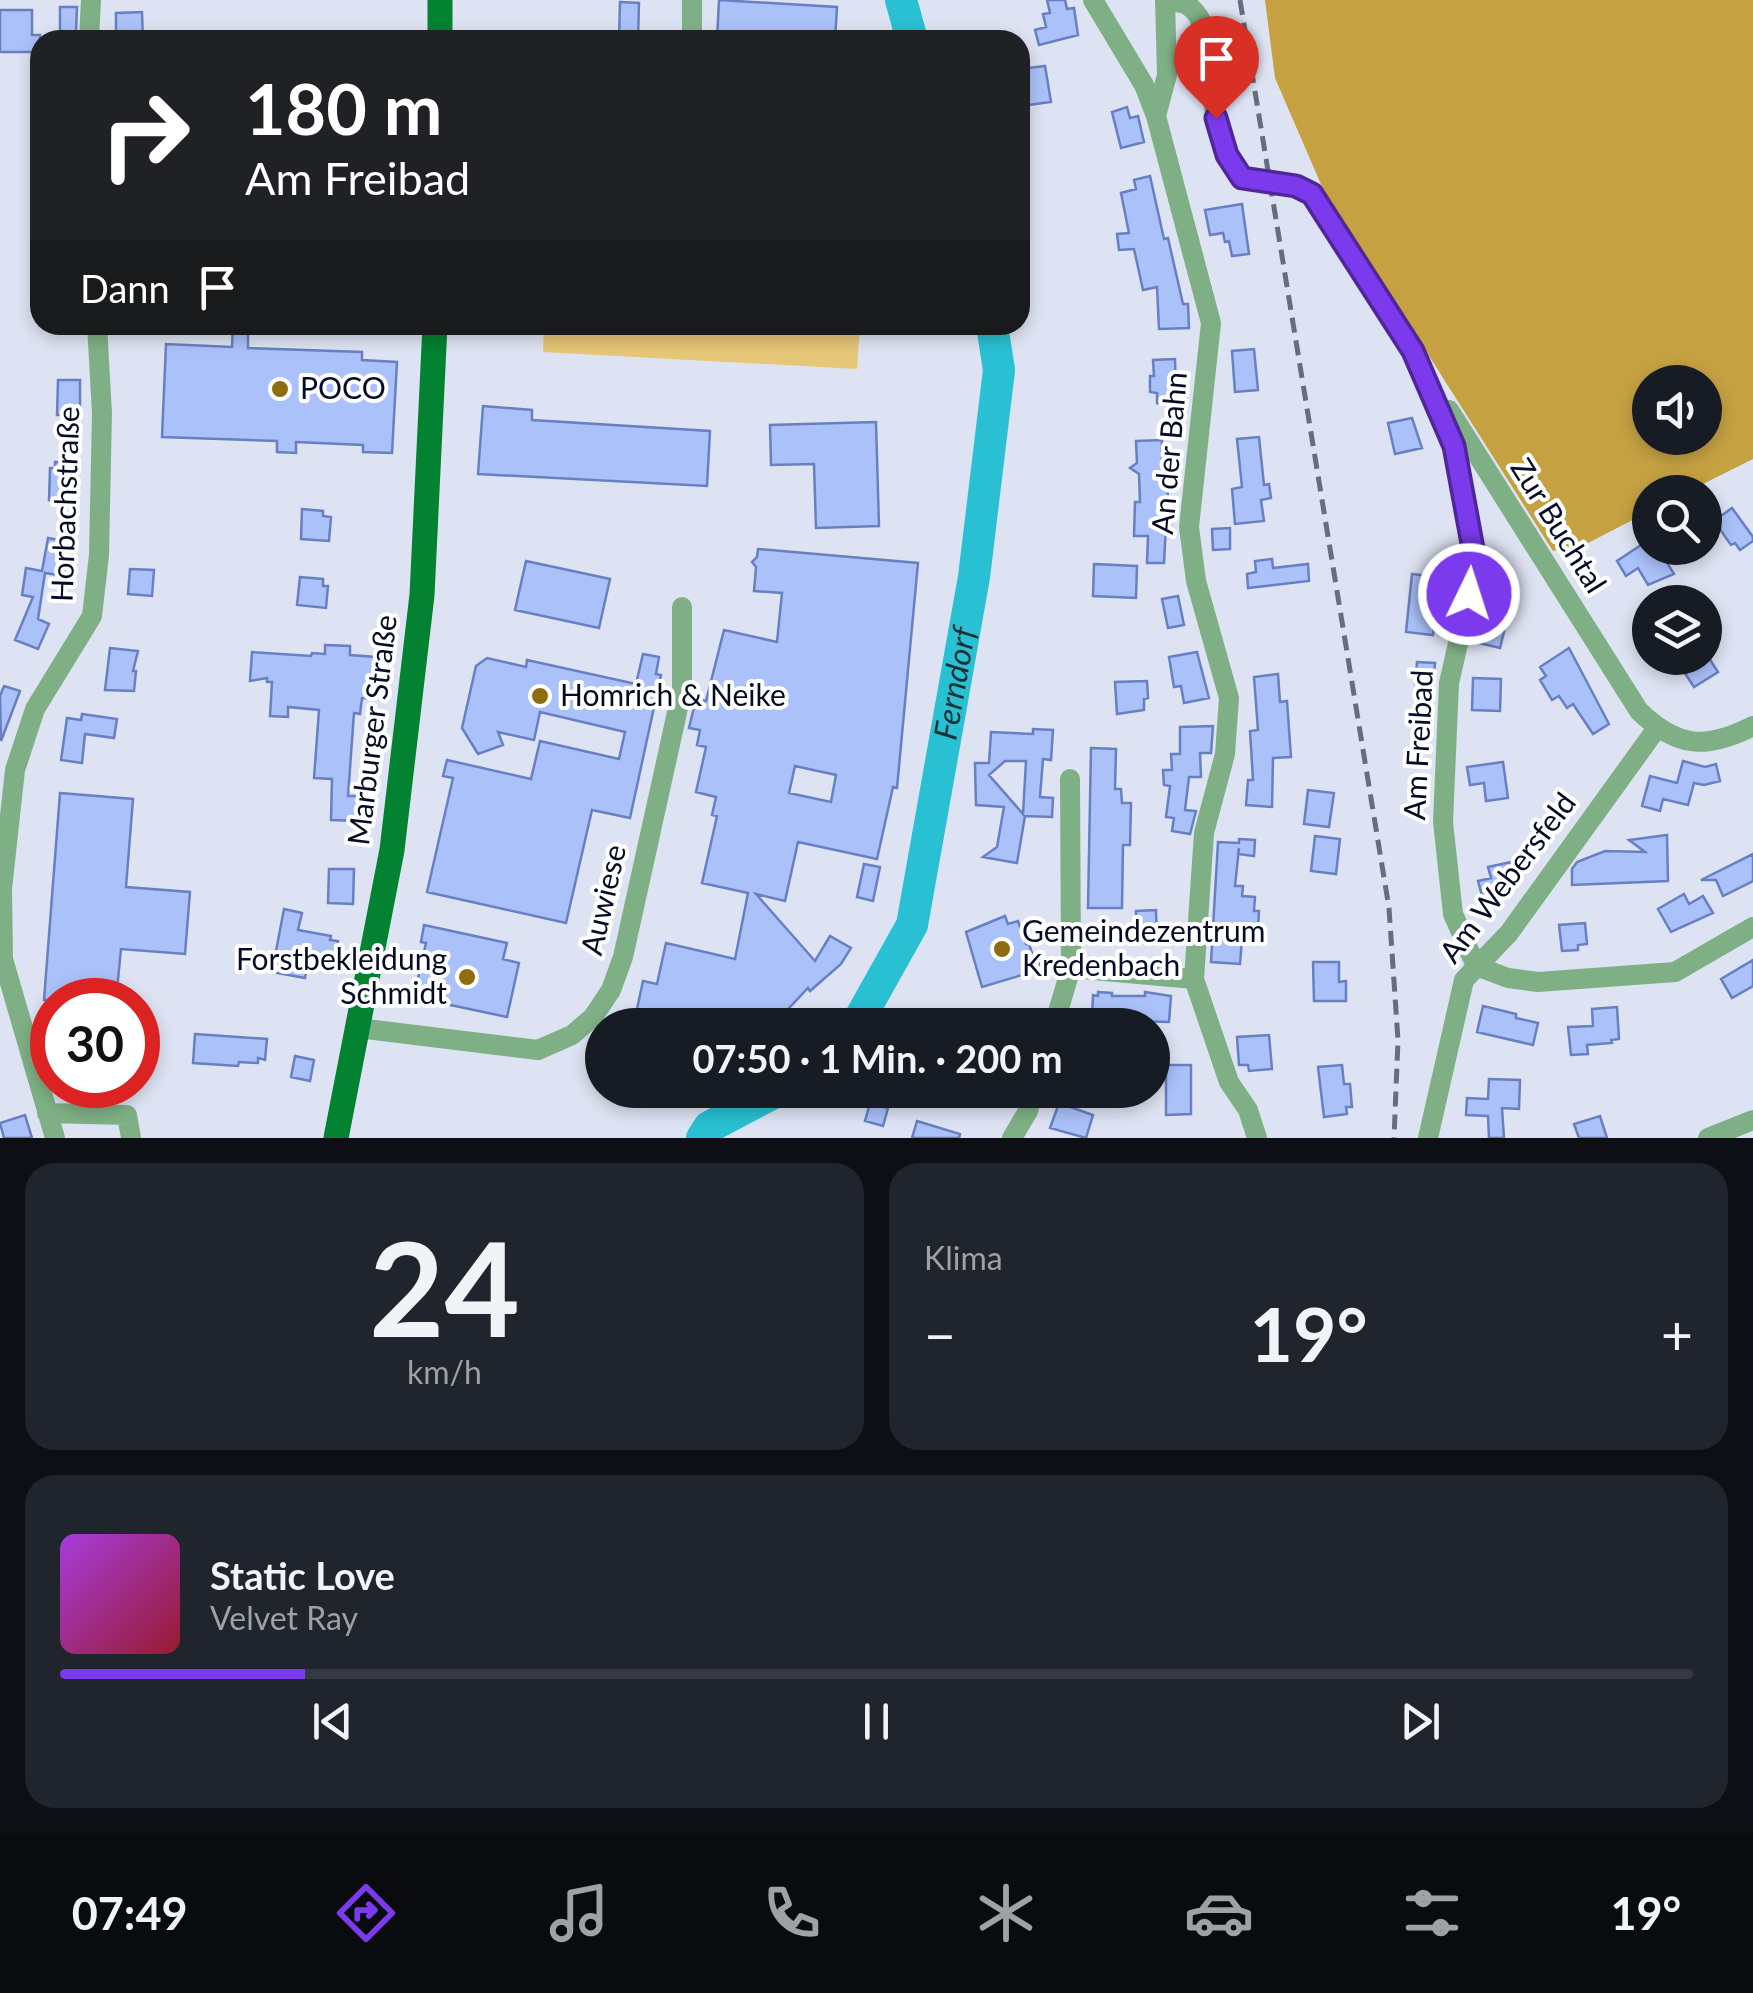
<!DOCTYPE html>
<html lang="de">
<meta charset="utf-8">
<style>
:root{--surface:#171b24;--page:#20242c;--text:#f1f3f6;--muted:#9ea1a6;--line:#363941;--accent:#7c3aed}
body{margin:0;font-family:Lato,sans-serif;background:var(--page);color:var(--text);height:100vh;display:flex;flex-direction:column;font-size:38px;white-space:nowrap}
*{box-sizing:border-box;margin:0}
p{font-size:32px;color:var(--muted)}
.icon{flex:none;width:55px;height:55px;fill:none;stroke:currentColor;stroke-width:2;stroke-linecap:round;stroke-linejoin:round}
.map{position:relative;height:1138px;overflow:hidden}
.details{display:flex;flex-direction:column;gap:25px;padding:25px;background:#0d0f14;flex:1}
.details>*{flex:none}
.hud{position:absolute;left:30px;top:30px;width:1000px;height:305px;border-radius:30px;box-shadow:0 5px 15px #0003;background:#202124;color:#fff;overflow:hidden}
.fabs{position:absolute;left:1632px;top:365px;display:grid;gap:20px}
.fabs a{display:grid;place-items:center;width:90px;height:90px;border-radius:50%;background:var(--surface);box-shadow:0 5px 15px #0003;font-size:50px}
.speed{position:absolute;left:30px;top:978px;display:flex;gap:20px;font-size:50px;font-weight:700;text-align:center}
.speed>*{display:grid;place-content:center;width:130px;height:130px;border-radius:50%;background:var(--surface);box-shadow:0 5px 15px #0003;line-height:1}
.speed .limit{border:15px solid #d22;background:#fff;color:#111}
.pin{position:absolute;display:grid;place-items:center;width:85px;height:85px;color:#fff;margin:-102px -42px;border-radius:50% 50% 50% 0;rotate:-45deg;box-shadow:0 0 10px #0007}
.pin .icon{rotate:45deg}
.me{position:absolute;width:110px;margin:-55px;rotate:4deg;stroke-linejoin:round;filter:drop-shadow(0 0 8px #0008)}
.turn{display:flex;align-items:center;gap:35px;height:210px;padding:0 50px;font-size:45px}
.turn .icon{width:130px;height:130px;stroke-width:2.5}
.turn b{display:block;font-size:70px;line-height:85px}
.then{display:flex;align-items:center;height:95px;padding:0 50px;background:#0003;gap:20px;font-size:38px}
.big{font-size:75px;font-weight:700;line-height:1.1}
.details .widget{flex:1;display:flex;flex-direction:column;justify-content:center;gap:15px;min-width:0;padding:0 35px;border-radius:30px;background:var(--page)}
.details .dial{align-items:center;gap:0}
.dial b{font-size:130px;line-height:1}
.song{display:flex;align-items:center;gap:30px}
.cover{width:120px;height:120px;border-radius:15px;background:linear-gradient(135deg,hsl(280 70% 55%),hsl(350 70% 35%))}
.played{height:10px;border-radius:5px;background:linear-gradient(90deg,var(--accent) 15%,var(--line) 15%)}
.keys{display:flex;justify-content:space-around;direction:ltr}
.heat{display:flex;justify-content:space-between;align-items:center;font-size:55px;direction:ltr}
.details .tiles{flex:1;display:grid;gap:25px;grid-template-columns:1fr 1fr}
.widget:last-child{grid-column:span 2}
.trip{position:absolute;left:585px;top:1008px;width:585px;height:100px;border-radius:50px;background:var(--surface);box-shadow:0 5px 15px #0003;font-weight:700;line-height:100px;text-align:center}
.menu{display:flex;height:160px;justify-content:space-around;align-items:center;background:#090b0e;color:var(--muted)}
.menu .icon{width:70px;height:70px}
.menu .current{color:var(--accent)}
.menu b{font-size:45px;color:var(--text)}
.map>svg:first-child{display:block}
.green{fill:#e6c677}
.forest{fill:#c5a142;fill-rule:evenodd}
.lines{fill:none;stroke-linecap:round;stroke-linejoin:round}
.river{stroke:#28c0d2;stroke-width:32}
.building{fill:#abc1f9;stroke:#6880c2;stroke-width:2.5;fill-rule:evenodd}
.minor{stroke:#7fb085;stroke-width:20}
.major{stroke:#038232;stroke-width:25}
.rail{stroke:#676d81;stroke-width:5;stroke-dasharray:15 8;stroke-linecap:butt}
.minor-bridge{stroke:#7fb085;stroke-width:20}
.route-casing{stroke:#51269a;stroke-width:25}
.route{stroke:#7c3aed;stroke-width:18}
.poi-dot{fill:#8c6d0f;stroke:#fff;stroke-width:4}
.labels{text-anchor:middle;stroke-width:8;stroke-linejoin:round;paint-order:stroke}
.poi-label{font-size:30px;fill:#060c25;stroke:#fff;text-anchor:start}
.street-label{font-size:30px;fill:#060c25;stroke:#fff}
.water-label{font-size:32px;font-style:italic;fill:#193034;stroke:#fff}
</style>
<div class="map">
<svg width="1753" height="1138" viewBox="0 0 1753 1138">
<rect width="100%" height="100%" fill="#dde3f2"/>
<path class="green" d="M 544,325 L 860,325 L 857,369 L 543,352 Z"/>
<path class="forest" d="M 1265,0 L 1753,0 L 1753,459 L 1687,492 L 1650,492 L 1650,511 L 1588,543 L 1553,551 L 1323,189 L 1275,78 ZM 1650,382 L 1705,382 L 1705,438 L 1650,438 Z"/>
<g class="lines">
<g class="river">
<path d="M 901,0 L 912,40"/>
<path id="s1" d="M 856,1025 L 912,925 L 974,577 L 999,370 L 992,325"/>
<path d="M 702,1138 L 709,1127 L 779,1090"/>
</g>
</g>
<path class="building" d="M 719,0 L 837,7 L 835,40 L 717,40 Z
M 1047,0 L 1065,0 L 1067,9 L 1074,8 L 1078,35 L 1039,45 L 1035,30 L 1046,27 L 1043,14 L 1050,13 Z
M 620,2 L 639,3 L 638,40 L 619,40 Z
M 60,7 L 77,7 L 76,32 L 60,32 Z
M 0,10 L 32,10 L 32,35 L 40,35 L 40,52 L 0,52 Z
M 142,12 L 143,40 L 116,40 L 116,13 Z
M 1045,66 L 1051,102 L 1021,106 L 1020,69 Z
M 1127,107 L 1130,118 L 1138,116 L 1144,142 L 1121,148 L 1112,112 Z
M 1150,176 L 1164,239 L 1168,238 L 1183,304 L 1188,304 L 1189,328 L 1159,329 L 1157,287 L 1143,290 L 1134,249 L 1119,250 L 1117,234 L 1129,233 L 1121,193 L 1136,189 L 1134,180 Z
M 1242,204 L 1249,254 L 1232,256 L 1229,241 L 1225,242 L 1223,233 L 1210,235 L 1205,210 Z
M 233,325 L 248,325 L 248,348 L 362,352 L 362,360 L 397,362 L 392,453 L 363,452 L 363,445 L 296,442 L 296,453 L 277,452 L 277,441 L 162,437 L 166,344 L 232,347 Z
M 1254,349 L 1258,390 L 1235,392 L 1232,351 Z
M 1175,359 L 1176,390 L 1187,390 L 1186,413 L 1166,413 L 1167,404 L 1157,403 L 1157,393 L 1150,392 L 1150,376 L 1154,376 L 1153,360 Z
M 58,380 L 80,380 L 80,415 L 57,415 Z
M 483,406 L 532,410 L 532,420 L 710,431 L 707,486 L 478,474 Z
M 1412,418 L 1422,448 L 1395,454 L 1388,423 Z
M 876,422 L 879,526 L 816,528 L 814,464 L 771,465 L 770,425 Z
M 1259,437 L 1264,485 L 1269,484 L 1271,498 L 1261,500 L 1264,521 L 1235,524 L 1232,489 L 1242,487 L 1237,439 Z
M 1162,440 L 1162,471 L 1167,471 L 1168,502 L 1171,502 L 1171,525 L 1166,525 L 1164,563 L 1147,563 L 1148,536 L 1134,536 L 1135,502 L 1140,502 L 1139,474 L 1130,468 L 1137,463 L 1136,441 Z
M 55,462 L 78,463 L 77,501 L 49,500 L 50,468 L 55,468 Z
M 1732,508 L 1753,537 L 1753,541 L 1740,550 L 1735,543 L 1731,545 L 1714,521 Z
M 302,509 L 323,511 L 323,516 L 331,517 L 329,541 L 301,539 Z
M 1230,528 L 1230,549 L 1213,550 L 1212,529 Z
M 48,538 L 75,543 L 71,569 L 65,568 L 64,576 L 45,573 L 38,619 L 49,624 L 38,649 L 15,640 L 33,597 L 22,595 L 26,568 L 42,571 Z
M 1650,539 L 1650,548 L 1658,548 L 1674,574 L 1648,585 L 1638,568 L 1626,576 L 1617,561 Z
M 758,549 L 918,563 L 897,788 L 893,787 L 877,859 L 798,842 L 785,901 L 756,894 L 815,961 L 830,936 L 851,948 L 841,964 L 810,991 L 808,988 L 773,1025 L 662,1025 L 662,1015 L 637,1009 L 643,981 L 657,984 L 666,943 L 735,959 L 748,893 L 702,883 L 717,816 L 712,815 L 716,797 L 696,792 L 706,747 L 697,745 L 700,730 L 689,728 L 696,699 L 706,701 L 724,630 L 777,642 L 782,593 L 754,591 L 756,567 L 752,562 L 757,557 ZM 795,766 L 836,775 L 831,802 L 789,793 Z
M 1272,559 L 1273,568 L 1308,564 L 1309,581 L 1248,588 L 1247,574 L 1256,572 L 1255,561 Z
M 526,561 L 610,579 L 599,628 L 515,610 Z
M 1493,562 L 1509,565 L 1502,601 L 1511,603 L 1500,648 L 1475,642 Z
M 1094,564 L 1137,566 L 1136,598 L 1093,596 Z
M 130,569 L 154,570 L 152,596 L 128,594 Z
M 1412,574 L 1439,577 L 1433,635 L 1406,632 Z
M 300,577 L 323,579 L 323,586 L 328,586 L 326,608 L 297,605 Z
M 1178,596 L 1184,625 L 1168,628 L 1162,599 Z
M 325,645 L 350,646 L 350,655 L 376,657 L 372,699 L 362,698 L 360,714 L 354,713 L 348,796 L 360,796 L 359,821 L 331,820 L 332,779 L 314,778 L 319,710 L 288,707 L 288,717 L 270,716 L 272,682 L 267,682 L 267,678 L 250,681 L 252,652 L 311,656 L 312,653 L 325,654 Z
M 110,648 L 138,651 L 133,671 L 136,671 L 134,691 L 105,690 Z
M 1569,648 L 1609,724 L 1593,734 L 1573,704 L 1567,708 L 1559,696 L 1552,700 L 1540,680 L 1546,676 L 1540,667 Z
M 1197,652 L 1209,698 L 1184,703 L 1181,686 L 1174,687 L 1169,657 Z
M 643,654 L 659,657 L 656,674 L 661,675 L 630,818 L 592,810 L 566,923 L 427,892 L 453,778 L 443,776 L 447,760 L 531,779 L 540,741 L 619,759 L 625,732 L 540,712 L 534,740 L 498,732 L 503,745 L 478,754 L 462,728 L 476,666 L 487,658 L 526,667 L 527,660 L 636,684 Z
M 1675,658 L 1709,658 L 1718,672 L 1694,687 Z
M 1417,662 L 1435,663 L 1433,686 L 1415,684 Z
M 1278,674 L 1280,702 L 1287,701 L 1291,757 L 1273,758 L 1272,807 L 1246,805 L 1248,780 L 1253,780 L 1250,731 L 1258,730 L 1254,677 Z
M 1473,678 L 1501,679 L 1500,711 L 1472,710 Z
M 1147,681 L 1148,698 L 1144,699 L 1144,710 L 1117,714 L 1115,682 Z
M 4,686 L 20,691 L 1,741 L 0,696 Z
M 82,714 L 117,719 L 114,738 L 85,734 L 82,763 L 61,760 L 67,718 L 81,720 Z
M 1213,726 L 1211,753 L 1200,753 L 1201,777 L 1189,777 L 1185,810 L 1196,811 L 1190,834 L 1172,831 L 1174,818 L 1166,817 L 1170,786 L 1164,785 L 1163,770 L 1172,770 L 1171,754 L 1180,754 L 1180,727 Z
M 1033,729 L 1053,730 L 1051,760 L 1043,759 L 1040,797 L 1053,798 L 1052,817 L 1025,816 L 1017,863 L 983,857 L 997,847 L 1004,807 L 976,805 L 975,763 L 989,763 L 991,732 L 1033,734 ZM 1005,761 L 1026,761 L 1023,814 L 989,775 Z
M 1091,748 L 1116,749 L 1115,789 L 1121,789 L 1122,803 L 1131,803 L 1130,845 L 1123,845 L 1122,908 L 1088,908 Z
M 1683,761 L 1705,767 L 1716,764 L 1720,781 L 1704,785 L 1694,783 L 1688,805 L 1663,799 L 1660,811 L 1642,806 L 1650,776 L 1677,783 Z
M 1503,762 L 1508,798 L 1486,801 L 1484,783 L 1470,785 L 1467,767 Z
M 1308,790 L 1334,793 L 1329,827 L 1304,824 Z
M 60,793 L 133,799 L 126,887 L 190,892 L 185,954 L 121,949 L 116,1000 L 44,1000 Z
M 1667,835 L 1668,881 L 1572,885 L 1572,869 L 1577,862 L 1605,851 L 1645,852 L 1629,840 Z
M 1315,836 L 1340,839 L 1336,874 L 1311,871 Z
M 1239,839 L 1255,840 L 1254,856 L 1238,854 L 1239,848 L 1235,886 L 1243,886 L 1242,896 L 1255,897 L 1254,911 L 1259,911 L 1258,928 L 1243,926 L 1240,964 L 1211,962 L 1218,842 L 1239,843 Z
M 1753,854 L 1753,881 L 1723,896 L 1716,880 L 1701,880 Z
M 1511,862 L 1516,888 L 1482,896 L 1478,881 L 1491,878 L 1488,867 Z
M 864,864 L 880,867 L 873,901 L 857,897 Z
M 329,869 L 354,869 L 353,904 L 328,903 Z
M 1684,894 L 1689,904 L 1703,896 L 1713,913 L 1671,932 L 1658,909 Z
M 284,909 L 302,913 L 298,930 L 331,936 L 330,940 L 338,941 L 332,970 L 307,965 L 305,978 L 272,972 Z
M 1156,910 L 1157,943 L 1136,943 L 1136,911 Z
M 1005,916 L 1008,924 L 1018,921 L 1026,944 L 1029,944 L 1033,956 L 1037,955 L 1042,969 L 982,987 L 966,932 Z
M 1585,923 L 1587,944 L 1578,945 L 1578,950 L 1562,951 L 1559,925 Z
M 424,925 L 507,943 L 503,959 L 519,963 L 507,1017 L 441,1003 L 443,998 L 415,991 L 426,943 L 421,942 Z
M 1753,960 L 1753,986 L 1732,998 L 1721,979 Z
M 1313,962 L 1339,962 L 1339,982 L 1346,981 L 1346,1001 L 1314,1001 Z
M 1098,992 L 1112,993 L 1112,996 L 1145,996 L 1145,992 L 1171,996 L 1169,1022 L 1092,1020 L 1093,995 L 1098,996 Z
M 1483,1006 L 1516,1014 L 1516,1018 L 1538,1023 L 1533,1045 L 1477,1032 Z
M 1617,1007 L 1619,1039 L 1611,1040 L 1612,1043 L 1587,1045 L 1588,1054 L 1571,1055 L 1568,1027 L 1593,1026 L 1592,1009 Z
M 195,1034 L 267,1039 L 265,1060 L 258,1058 L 258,1063 L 239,1062 L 238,1066 L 193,1063 Z
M 1269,1035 L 1272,1069 L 1249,1071 L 1248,1065 L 1239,1065 L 1237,1037 Z
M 295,1056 L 314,1060 L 310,1081 L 291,1077 Z
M 1166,1065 L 1191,1065 L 1191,1114 L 1166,1115 Z
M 1342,1065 L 1344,1084 L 1350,1084 L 1352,1107 L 1346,1107 L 1347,1114 L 1324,1117 L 1318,1067 Z
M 1489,1079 L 1520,1080 L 1519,1109 L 1502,1108 L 1504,1138 L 1489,1138 L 1488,1116 L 1466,1115 L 1467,1098 L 1488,1099 Z
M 870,1103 L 888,1108 L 883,1126 L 865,1121 Z
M 1059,1103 L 1093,1115 L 1086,1138 L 1050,1128 Z
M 25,1115 L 32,1138 L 4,1138 L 0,1123 Z
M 1600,1116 L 1607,1138 L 1579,1138 L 1574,1124 Z
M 917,1121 L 960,1134 L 959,1138 L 912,1138 Z"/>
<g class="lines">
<path class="minor" d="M 1093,0 L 1144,85 L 1156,116 L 1211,323 L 1189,527 L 1196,581 L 1229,698 L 1225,754 L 1204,833 L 1194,979 L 1229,1082 L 1248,1110 L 1257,1138
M 1165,2 C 1183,1 1191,4 1200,19 C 1209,73 1211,131 1242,178
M 89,40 L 91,0
M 692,40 L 692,0
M 1156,116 L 1167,75 L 1165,0
M 1288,185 L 1312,194 L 1413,351 L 1453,446 L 1476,565 L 1449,683 L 1443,822 L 1453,914 L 1476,966 L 1508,978 L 1538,982 L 1675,972 L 1753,927
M 1449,410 L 1639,711 C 1677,748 1706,750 1753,726
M 1071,968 L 1194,979
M 1054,1025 L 1071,968 L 1070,779
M 358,1028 L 538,1050 L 572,1035 L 593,1017 L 611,990 L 623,957 L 682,690 L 682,607
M 47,1113 L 127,1115 L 131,1138
M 55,1138 L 3,959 L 2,889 L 15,770 L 35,709 L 92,616 L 99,555 L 102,413 L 97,325
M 1012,1138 L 1028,1111 L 1034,1090
M 1428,1138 L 1464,980 L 1509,933 L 1657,728
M 1708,1138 L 1753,1120"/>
<path class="major" d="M 440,0 L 440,40
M 336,1138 L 392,850 L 422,595 L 435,325"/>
<path class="rail" d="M 1240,0 L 1389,908 L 1398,1040 L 1394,1138"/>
<path class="minor-bridge" d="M 1242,178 L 1288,185"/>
</g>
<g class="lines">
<g class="route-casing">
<path id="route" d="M 1216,118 L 1227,155 L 1242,178 L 1296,186 L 1312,194 L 1413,351 L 1454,446 L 1476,565 L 1469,594"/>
</g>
<use href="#route" class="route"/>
</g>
<g class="poi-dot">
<circle cx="280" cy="389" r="10"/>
<circle cx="540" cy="696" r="10"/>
<circle cx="1002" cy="949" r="10"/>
<circle cx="467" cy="977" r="10"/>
</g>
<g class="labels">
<g class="poi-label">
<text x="300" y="399">POCO</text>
<text x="560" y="706">Homrich &amp; Neike</text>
<text x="1022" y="942">Gemeindezentrum<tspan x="1022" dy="34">Kredenbach</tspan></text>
<text x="447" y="970" text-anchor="end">Forstbekleidung<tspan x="447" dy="34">Schmidt</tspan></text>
</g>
<g class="street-label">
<text transform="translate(1170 453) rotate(-85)" y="10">An der Bahn</text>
<text transform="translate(66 504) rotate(-88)" y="10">Horbachstraße</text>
<text transform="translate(1558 526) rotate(58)" y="10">Zur Buchtal</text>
<text transform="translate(373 730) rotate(-83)" y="10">Marburger Straße</text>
<text transform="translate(1419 745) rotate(-87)" y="10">Am Freibad</text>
<text transform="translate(1508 878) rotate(-53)" y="10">Am Webersfeld</text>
<text transform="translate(604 900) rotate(-77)" y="10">Auwiese</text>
</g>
<g class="water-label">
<text dy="11" stroke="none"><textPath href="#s1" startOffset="360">Ferndorf</textPath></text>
</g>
</g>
</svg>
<div class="fabs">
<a><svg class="icon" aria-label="sound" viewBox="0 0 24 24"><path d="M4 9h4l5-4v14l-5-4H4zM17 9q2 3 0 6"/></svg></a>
<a><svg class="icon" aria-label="search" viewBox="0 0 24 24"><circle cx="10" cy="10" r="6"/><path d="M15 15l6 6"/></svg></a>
<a><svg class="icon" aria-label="layers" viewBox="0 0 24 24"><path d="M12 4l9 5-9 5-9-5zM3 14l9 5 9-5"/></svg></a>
</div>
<div class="speed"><div class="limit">30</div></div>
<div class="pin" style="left:1216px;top:118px;background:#d93025"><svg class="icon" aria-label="arrive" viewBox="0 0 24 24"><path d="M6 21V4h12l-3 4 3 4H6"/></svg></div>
<svg class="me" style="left:1469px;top:594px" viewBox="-20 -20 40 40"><circle r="17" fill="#7c3aed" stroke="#fff" stroke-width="3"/><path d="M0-11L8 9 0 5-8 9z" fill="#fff"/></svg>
<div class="trip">07:50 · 1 Min. · 200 m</div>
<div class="hud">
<div class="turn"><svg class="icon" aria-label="right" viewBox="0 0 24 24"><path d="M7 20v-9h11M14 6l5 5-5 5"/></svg><div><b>180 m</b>Am Freibad</div></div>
<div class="then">Dann<svg class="icon" aria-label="arrive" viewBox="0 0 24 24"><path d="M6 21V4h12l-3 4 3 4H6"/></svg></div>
</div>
</div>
<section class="details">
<div class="tiles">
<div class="widget dial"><b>24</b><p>km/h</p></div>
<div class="widget"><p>Klima</p>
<div class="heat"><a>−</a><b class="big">19°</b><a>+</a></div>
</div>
<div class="widget">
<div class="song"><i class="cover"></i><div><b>Static Love</b><p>Velvet Ray</p></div></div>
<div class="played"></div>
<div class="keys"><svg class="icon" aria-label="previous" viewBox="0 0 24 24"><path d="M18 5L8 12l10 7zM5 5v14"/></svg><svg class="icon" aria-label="pause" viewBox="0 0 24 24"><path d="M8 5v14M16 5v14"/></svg><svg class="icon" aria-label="next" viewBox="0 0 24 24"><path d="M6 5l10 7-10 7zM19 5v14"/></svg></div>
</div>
</div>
</section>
<nav class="menu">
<b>07:49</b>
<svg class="icon current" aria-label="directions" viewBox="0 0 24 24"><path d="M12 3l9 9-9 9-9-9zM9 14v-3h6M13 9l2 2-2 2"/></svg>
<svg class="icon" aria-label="music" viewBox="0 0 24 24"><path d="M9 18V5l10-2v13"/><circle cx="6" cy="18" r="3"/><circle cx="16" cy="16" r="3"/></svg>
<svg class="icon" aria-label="phone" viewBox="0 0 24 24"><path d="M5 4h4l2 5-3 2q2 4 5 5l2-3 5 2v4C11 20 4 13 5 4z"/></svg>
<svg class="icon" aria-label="climate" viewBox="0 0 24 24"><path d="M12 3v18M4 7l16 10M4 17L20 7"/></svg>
<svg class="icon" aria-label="car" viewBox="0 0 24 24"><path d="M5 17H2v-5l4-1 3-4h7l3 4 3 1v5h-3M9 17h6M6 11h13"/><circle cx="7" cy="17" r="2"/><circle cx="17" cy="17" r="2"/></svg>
<svg class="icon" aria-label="filters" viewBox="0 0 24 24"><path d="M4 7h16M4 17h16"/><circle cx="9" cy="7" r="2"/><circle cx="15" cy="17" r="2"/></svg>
<b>19°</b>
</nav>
